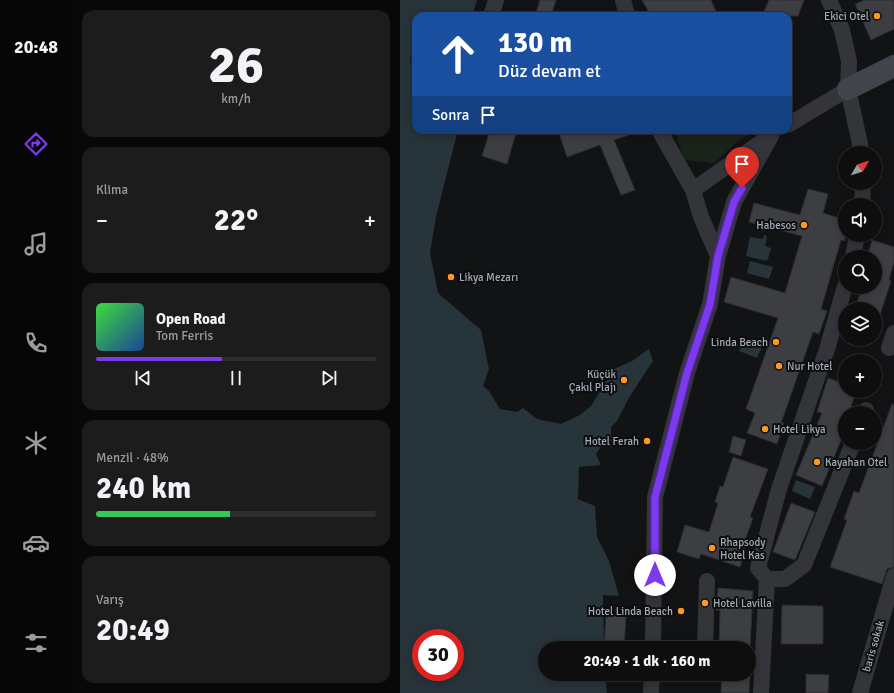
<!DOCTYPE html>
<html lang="tr">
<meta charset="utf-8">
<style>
:root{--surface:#0e0e0f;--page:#1c1c1d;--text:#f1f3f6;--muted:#9b9c9e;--line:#2e2e2f;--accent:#7c3aed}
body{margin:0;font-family:Signika,sans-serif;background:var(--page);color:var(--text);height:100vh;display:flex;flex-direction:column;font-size:15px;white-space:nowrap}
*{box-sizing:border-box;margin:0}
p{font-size:13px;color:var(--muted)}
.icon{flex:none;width:22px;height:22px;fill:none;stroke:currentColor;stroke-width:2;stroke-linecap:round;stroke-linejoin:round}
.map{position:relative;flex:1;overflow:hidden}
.sheet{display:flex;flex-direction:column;gap:10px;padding:10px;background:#080808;width:328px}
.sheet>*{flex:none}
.hud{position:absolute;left:12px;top:12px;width:380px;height:122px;border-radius:12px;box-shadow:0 2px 10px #0003,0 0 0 1px var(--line);background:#1a4fa0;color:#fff;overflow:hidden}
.needle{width:26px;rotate:51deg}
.fabs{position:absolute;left:438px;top:146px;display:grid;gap:8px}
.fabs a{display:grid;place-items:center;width:44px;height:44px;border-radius:50%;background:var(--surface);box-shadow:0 2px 10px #0003,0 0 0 1px var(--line);font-size:20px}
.speed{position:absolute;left:12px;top:629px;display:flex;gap:8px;font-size:20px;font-weight:700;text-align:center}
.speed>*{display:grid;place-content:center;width:52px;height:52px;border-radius:50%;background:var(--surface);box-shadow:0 2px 10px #0003,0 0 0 1px var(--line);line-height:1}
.speed .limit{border:6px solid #d22;background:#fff;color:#111}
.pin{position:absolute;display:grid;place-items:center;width:34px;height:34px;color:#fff;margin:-41px -17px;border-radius:50% 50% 50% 0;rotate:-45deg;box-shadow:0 0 4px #0007}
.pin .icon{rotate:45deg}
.me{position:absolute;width:44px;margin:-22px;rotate:0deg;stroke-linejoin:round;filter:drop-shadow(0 0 3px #0008)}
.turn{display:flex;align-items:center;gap:14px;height:84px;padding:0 20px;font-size:18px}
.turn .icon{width:52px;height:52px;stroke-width:2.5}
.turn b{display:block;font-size:28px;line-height:34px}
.then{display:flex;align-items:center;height:38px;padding:0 20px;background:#0003;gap:8px;font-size:15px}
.big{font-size:30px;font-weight:700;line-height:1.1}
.sheet .card{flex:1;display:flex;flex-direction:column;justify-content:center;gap:6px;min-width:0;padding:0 14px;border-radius:12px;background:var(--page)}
.sheet .dial{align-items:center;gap:0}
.dial b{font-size:52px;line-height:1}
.song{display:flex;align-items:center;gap:12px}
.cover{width:48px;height:48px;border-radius:6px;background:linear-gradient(135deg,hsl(120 70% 55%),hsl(220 70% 35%))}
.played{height:4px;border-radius:2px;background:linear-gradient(90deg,var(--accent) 45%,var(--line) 45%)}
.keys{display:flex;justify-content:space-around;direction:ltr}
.heat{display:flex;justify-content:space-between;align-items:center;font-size:22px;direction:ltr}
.charge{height:6px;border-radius:3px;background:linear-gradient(90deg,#34c759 48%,var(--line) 0)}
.trip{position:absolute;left:138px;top:641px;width:218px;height:40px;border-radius:20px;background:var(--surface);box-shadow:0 2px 10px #0003,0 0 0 1px var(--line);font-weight:700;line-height:40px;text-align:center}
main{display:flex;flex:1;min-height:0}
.dock{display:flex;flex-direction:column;width:72px;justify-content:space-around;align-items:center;background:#060606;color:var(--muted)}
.dock .icon{width:28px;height:28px}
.dock .on{color:var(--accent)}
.dock b{font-size:18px;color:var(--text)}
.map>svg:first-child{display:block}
.green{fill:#1a231a}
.water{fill:#273439;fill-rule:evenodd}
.building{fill:#3c3e42;stroke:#2c2d31}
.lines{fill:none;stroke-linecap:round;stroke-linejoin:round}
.street{stroke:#33353a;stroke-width:16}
.secondary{stroke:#41444a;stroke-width:22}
.route-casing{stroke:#51269a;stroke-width:10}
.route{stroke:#7c3aed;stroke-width:7}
.poi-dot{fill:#ff9820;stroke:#0d0e0f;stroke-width:1.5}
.labels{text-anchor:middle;stroke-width:4;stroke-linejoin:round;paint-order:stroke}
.poi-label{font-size:11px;fill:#a2abb6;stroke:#0d0e0f;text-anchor:end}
.street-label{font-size:11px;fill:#a2abb6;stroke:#0d0e0f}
</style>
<main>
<nav class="dock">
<b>20:48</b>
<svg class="icon on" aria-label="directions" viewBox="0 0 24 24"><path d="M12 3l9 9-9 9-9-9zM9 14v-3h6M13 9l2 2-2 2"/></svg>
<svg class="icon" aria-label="music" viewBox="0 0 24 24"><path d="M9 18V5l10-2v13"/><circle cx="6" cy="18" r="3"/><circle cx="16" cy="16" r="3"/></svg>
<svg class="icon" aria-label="phone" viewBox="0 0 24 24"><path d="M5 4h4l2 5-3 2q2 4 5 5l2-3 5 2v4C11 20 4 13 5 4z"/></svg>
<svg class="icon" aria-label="climate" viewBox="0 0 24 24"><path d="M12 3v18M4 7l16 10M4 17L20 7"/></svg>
<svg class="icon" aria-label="car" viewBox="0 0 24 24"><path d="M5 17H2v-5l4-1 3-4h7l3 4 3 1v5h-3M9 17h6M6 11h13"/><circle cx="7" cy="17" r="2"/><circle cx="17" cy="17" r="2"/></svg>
<svg class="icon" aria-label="filters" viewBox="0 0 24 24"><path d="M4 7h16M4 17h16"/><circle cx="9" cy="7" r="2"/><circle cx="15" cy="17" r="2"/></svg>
</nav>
<section class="sheet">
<div class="card dial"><b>26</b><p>km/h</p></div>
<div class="card"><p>Klima</p>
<div class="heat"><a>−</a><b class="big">22°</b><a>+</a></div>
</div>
<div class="card">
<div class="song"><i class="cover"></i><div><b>Open Road</b><p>Tom Ferris</p></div></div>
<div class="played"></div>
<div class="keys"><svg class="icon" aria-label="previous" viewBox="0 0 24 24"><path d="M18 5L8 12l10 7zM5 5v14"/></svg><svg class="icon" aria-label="pause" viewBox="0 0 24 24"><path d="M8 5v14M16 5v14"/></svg><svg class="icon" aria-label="next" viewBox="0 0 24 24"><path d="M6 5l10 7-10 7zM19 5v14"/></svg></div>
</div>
<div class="card"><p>Menzil · 48%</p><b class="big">240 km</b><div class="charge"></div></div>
<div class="card"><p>Varış</p><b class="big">20:49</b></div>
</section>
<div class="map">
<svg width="494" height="693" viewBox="0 0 494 693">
<rect width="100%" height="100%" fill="#121314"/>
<path class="green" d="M 275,130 L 353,130 L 351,134 L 340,139 L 314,163 L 284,160 Z"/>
<path class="water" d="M 0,0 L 77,0 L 72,16 L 16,16 L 16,34 L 13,33 L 10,63 L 16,78 L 16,130 L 58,130 L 36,217 L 30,253 L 38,293 L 81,330 L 89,369 L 83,386 L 89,391 L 100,409 L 117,412 L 123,408 L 137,419 L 161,424 L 180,415 L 191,406 L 214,369 L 232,361 L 249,349 L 253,361 L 230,396 L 217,421 L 211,427 L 212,447 L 202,445 L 196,454 L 201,465 L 179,467 L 178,499 L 195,506 L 197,537 L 209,561 L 219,596 L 203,595 L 204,648 L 145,648 L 145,674 L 205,674 L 207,693 L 0,693 ZM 21,638 L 55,638 L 55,672 L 21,672 Z
M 364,235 L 367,236 L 365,246 L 371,248 L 368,259 L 366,261 L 346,256 L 350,237 L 363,239 Z
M 350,261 L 373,267 L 369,279 L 347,273 Z
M 344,340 L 362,347 L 357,358 L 339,351 Z
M 396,480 L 415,487 L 410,499 L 392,491 Z"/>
<path class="building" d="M 140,0 L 156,0 L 151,16 L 135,16 Z
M 242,0 L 311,0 L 318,16 L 251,16 Z
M 369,0 L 404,0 L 398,16 L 362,16 Z
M 465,0 L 494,0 L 494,29 L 471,40 L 455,4 Z
M 90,130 L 117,130 L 107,164 L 82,156 Z
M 158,130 L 238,130 L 238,132 L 214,140 L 235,190 L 221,195 L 200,145 L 167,157 Z
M 408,189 L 428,194 L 423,213 L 445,220 L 445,241 L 441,240 L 421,309 L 427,311 L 419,334 L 413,332 L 381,423 L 384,423 L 377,444 L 347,433 L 355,413 L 346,409 L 378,318 L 324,302 L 331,277 L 385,293 L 402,236 L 349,222 L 354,203 L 400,215 Z
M 472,240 L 494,247 L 494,262 L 489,280 L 491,281 L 478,321 L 475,321 L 475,309 L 455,309 L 462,287 L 475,287 L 475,257 L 467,257 Z
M 428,378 L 445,384 L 445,391 L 456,391 L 449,413 L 445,413 L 444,433 L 422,486 L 396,475 L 422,413 L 417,412 Z
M 492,404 L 494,405 L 494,567 L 487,569 L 482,584 L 430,567 L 447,520 L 444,519 L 454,491 L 459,493 Z
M 333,436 L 346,440 L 341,456 L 329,452 Z
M 333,457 L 368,469 L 350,517 L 353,518 L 344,543 L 347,544 L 340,567 L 301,554 L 299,559 L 277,552 L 285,525 L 309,532 L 318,503 L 315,502 L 320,486 L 323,487 Z
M 391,503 L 415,512 L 395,560 L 373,552 Z
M 318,588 L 353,591 L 350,648 L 319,648 L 320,610 L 316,610 Z
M 382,605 L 423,606 L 423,644 L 381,644 Z
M 206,615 L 226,616 L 224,648 L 204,648 Z
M 322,674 L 350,674 L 349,693 L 321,693 Z
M 406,674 L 429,675 L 428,693 L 406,693 Z"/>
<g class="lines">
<path class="street" d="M 223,0 L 227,16
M 429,0 L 442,30 L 449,61 L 448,89 L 462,153
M 91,16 L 96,0
M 388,125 L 448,89
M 293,190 L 367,138
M 462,205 L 463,183
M 318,256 L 334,202 L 371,136
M 453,257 L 457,235
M 489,348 L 494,333
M 465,413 L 466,410
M 367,579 L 358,568 L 379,489 L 428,346 L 445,286
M 367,579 L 385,579 L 404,565 L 453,443
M 253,648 L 255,497 L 287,373 L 310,304 L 318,256 L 301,217 L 293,190 L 259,130
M 305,648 L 307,581
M 251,693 L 252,674
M 361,693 L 367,579
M 460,693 L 494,576"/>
<path class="secondary" d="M 448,89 L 494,66"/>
</g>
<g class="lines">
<g class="route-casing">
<path id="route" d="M 255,575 L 255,497 L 287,373 L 310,304 L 318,256 L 334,202 L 342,188"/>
</g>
<use href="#route" class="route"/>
</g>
<g class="poi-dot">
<circle cx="477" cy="16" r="4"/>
<circle cx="404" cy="225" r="4"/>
<circle cx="51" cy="277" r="4"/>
<circle cx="376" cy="342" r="4"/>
<circle cx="379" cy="366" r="4"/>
<circle cx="224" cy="380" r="4"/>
<circle cx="365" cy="429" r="4"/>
<circle cx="247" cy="441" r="4"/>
<circle cx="417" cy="462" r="4"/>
<circle cx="312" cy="548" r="4"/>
<circle cx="305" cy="603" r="4"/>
<circle cx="281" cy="611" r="4"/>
</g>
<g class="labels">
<g class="poi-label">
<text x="469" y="20">Ekici Otel</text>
<text x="396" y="229">Habesos</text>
<text x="59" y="281" text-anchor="start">Likya Mezarı</text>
<text x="368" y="346">Linda Beach</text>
<text x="387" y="370" text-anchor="start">Nur Hotel</text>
<text x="216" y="378">Küçük<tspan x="216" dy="13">Çakıl Plajı</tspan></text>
<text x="373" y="433" text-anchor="start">Hotel Likya</text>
<text x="239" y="445">Hotel Ferah</text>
<text x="425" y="466" text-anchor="start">Kayahan Otel</text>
<text x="320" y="546" text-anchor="start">Rhapsody<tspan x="320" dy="13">Hotel Kas</tspan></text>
<text x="313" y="607" text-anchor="start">Hotel Lavilla</text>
<text x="273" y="615">Hotel Linda Beach</text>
</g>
<g class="street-label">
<text transform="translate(473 646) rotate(-74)" y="4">baris sokak</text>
</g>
</g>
</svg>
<div class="fabs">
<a><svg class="needle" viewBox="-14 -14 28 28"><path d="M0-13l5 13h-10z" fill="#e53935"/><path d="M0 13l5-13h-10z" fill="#9b9c9e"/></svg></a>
<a><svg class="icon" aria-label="sound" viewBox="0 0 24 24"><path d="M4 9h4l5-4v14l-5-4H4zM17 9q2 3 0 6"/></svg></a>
<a><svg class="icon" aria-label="search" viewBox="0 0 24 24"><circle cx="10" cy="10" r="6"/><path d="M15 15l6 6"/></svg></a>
<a><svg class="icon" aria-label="layers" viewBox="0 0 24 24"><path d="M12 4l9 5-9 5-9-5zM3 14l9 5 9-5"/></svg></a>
<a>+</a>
<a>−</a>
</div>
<div class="speed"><div class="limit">30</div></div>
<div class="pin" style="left:342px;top:188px;background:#d93025"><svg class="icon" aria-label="arrive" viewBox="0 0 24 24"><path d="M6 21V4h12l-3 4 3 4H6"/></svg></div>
<svg class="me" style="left:255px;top:575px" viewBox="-20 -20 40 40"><circle r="19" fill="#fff"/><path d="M0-13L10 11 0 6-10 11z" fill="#7c3aed"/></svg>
<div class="trip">20:49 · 1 dk · 160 m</div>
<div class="hud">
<div class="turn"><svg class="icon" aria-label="ahead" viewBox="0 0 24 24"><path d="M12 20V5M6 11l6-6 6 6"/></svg><div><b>130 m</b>Düz devam et</div></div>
<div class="then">Sonra<svg class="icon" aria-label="arrive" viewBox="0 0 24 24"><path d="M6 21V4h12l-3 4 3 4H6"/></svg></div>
</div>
</div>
</main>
